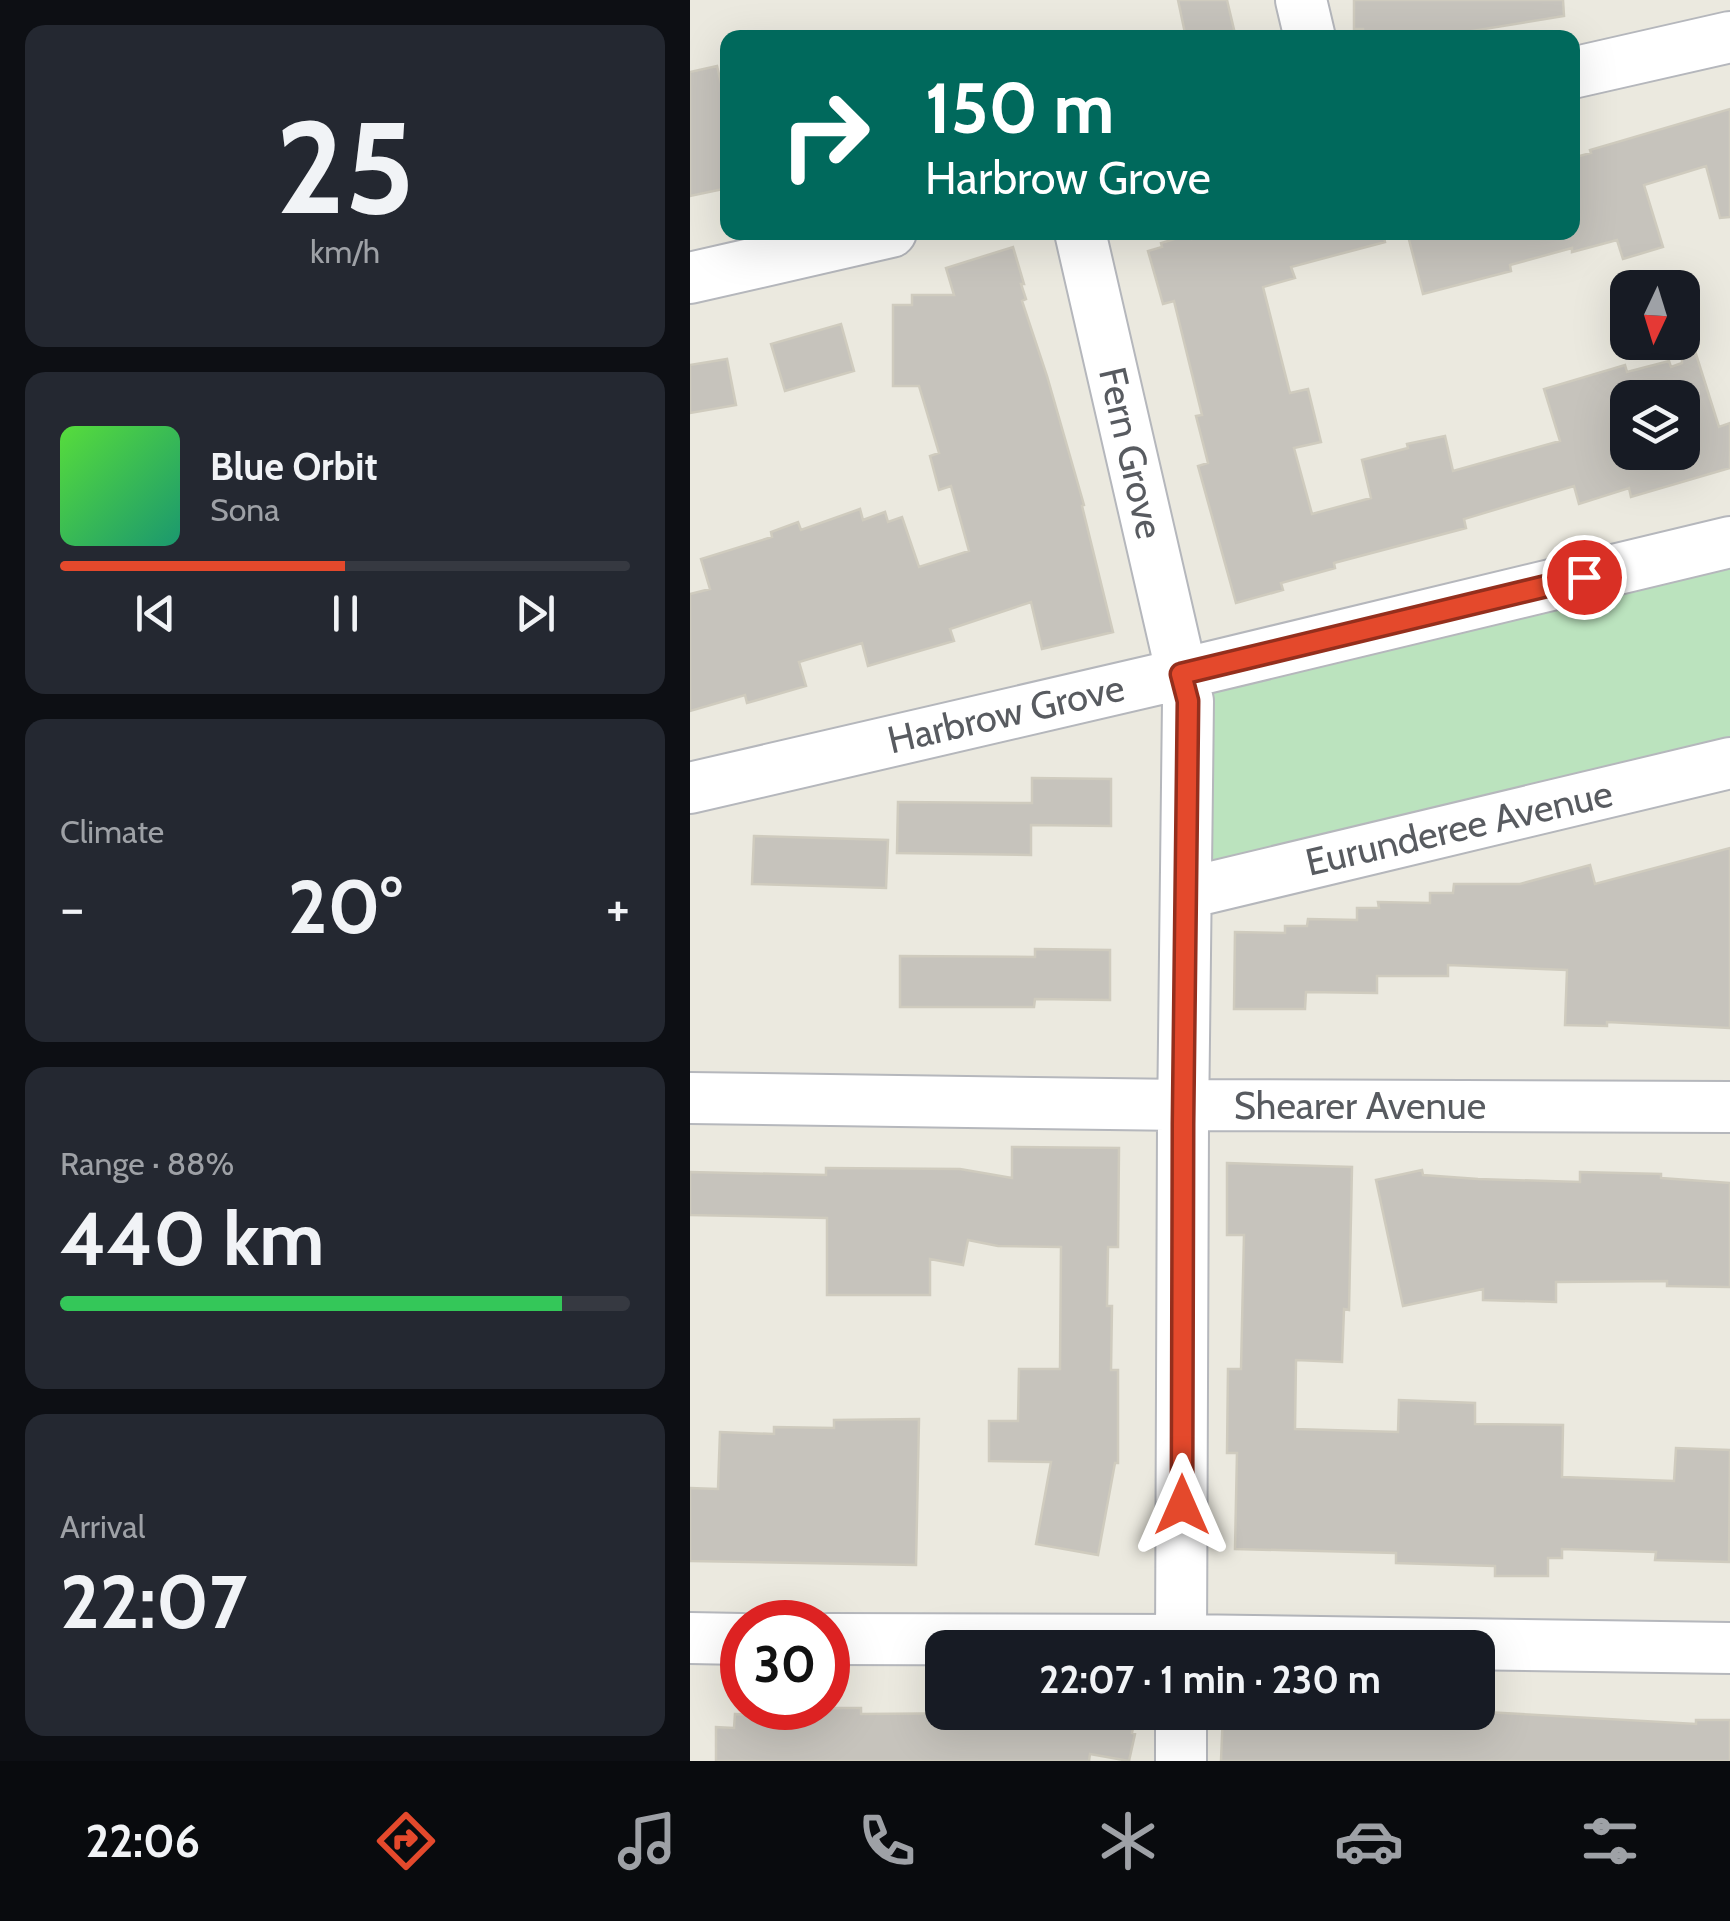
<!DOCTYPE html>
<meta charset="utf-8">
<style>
:root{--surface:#171b24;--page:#242831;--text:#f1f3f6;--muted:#9ea1a6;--line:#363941;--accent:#e4492c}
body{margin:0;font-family:Cabin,sans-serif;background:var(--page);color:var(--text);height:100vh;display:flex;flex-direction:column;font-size:38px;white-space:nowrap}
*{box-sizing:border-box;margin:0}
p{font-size:32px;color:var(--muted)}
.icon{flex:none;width:55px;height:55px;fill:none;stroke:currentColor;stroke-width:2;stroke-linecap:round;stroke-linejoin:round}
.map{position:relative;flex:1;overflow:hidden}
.panel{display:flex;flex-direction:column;gap:25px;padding:25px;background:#0d0f14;width:690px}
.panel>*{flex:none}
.guide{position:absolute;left:30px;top:30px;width:860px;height:210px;border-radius:20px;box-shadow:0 10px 40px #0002;background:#00695c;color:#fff;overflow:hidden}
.needle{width:65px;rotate:184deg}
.controls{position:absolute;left:920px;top:270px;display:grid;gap:20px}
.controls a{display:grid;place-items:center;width:90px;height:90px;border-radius:20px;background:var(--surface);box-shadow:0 10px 40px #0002;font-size:50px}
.speed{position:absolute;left:30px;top:1600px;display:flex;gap:20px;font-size:50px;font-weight:700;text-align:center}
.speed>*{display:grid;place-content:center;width:130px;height:130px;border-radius:50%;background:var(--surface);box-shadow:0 10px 40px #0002;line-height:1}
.speed .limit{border:15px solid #d22;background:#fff;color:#111}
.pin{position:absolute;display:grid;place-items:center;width:85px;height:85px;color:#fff;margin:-42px;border:5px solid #fff;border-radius:50%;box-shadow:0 2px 10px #0007}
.me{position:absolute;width:110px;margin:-55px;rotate:0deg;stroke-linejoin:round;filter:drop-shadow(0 0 8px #0008)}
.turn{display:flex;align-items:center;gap:35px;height:210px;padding:0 40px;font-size:45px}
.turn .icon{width:130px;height:130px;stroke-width:2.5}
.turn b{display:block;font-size:70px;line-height:85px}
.big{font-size:75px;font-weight:700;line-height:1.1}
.panel .widget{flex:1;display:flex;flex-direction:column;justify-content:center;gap:15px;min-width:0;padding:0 35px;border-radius:20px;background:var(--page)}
.panel .dial{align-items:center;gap:0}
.dial b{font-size:130px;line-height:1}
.song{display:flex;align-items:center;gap:30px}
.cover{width:120px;height:120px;border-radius:15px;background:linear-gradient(135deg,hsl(110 70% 55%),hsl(160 70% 35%))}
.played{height:10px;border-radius:5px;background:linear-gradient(90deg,var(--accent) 50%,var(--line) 50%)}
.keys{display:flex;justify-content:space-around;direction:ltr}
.heat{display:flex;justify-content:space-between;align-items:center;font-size:55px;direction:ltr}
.charge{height:15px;border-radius:8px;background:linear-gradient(90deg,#34c759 88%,var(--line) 0)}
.trip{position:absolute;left:235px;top:1630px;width:570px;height:100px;border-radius:20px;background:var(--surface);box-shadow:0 10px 40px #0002;font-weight:700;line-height:100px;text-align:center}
.menu{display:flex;height:160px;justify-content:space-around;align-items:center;background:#090b0e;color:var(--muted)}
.menu .icon{width:70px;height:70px}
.menu .current{color:var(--accent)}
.menu b{font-size:45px;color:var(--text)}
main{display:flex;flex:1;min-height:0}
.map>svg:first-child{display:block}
.green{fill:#bbe3be}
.building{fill:#c6c3bc;stroke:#cfcbbe;stroke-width:2.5;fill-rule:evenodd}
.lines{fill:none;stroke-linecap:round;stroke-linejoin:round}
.minor-casing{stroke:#b5b7bc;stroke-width:54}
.minor{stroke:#fff;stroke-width:50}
.route-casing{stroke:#942f1d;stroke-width:25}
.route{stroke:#e4492c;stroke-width:18}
.labels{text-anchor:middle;stroke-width:10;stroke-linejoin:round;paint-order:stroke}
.street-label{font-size:38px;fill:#585b60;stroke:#fff}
</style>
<main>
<section class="panel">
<div class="widget dial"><b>25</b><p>km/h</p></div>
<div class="widget">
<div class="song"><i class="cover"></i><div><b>Blue Orbit</b><p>Sona</p></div></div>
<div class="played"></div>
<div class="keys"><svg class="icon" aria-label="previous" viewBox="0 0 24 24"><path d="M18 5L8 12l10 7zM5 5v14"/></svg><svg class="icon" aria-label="pause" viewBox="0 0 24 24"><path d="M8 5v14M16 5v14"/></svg><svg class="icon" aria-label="next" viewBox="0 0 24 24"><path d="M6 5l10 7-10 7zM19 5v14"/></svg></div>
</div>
<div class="widget"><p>Climate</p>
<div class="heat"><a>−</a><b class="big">20°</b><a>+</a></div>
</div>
<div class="widget"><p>Range · 88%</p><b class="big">440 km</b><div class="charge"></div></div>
<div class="widget"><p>Arrival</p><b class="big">22:07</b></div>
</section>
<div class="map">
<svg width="1040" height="1761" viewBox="0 0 1040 1761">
<rect width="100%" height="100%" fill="#ebe9df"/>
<path class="green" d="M 1040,557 L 1040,753 L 507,883 L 502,681 Z"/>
<path class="building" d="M 488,0 L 537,0 L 546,38 L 496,38 Z
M 664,0 L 873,0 L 874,16 L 782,31 L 783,38 L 673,38 L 673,29 L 664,29 Z
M 27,66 L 38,112 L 38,188 L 0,196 L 0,72 Z
M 1040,109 L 1040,217 L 1030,218 L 1016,166 L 954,185 L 973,247 L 933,259 L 927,240 L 882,252 L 882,248 L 820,265 L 821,271 L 733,294 L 717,232 L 882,232 L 882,158 L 901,153 L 900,150 Z
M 524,232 L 693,232 L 695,242 L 601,267 L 605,278 L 573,287 L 600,393 L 618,389 L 631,442 L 604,448 L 622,514 L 681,498 L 672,460 L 718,448 L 717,444 L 755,436 L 763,471 L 870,441 L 854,389 L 935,365 L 937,372 L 979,361 L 981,367 L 992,363 L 992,333 L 999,332 L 1029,427 L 1040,423 L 1040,468 L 941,497 L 939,488 L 889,504 L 884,486 L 774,519 L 776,528 L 644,563 L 645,568 L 591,583 L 593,590 L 546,603 L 508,466 L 518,463 L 506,416 L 512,415 L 484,301 L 473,304 L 458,251 L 472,247 L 471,243 L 501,234 L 502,239 ZM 938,398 L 992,398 L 992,452 L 938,452 Z
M 323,247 L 334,284 L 331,284 L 336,299 L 332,301 L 357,376 L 394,505 L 392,506 L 423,632 L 352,649 L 341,602 L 260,629 L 264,641 L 178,666 L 172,643 L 109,662 L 116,686 L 57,703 L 55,695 L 0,711 L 0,594 L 20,589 L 11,559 L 82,537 L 81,532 L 108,522 L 111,530 L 170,509 L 173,520 L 195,512 L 198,522 L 212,517 L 229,567 L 279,551 L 261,486 L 249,490 L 240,456 L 249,453 L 229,386 L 203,386 L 203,305 L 222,305 L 222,295 L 264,295 L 256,268 Z
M 151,324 L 164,371 L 95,391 L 81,344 Z
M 37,359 L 46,405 L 0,413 L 0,365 Z
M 342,778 L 421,779 L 421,826 L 341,825 L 341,855 L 207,853 L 208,802 L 342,803 Z
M 64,836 L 198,840 L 196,888 L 62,884 Z
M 1040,848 L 1040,1028 L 917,1022 L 917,1026 L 875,1025 L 877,970 L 758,965 L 758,976 L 687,976 L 687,993 L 616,992 L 615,1009 L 544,1009 L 545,932 L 595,933 L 595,926 L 617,926 L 618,919 L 667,920 L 667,908 L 689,908 L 688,902 L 740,903 L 740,893 L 763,893 L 764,884 L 830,884 L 900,865 L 905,884 Z
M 345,949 L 420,950 L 420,1000 L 345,999 L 344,1007 L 210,1007 L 210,956 L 345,957 Z
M 322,1147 L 429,1148 L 428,1247 L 418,1247 L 417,1306 L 422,1306 L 421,1370 L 428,1370 L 428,1463 L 425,1463 L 408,1555 L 346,1544 L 361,1462 L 299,1461 L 299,1421 L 328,1421 L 329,1369 L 370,1369 L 371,1247 L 308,1246 L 278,1240 L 273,1265 L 240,1259 L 240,1295 L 137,1295 L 137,1218 L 0,1215 L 0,1172 L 136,1175 L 136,1168 L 270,1169 L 322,1178 Z
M 537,1163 L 662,1167 L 659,1310 L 654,1309 L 652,1362 L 606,1360 L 605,1429 L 708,1432 L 709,1400 L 785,1403 L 785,1424 L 873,1425 L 872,1477 L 984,1481 L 986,1448 L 1040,1450 L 1039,1562 L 965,1560 L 966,1552 L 872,1549 L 872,1558 L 858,1558 L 858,1576 L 805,1576 L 805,1566 L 706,1563 L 706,1553 L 545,1549 L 547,1453 L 537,1453 L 538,1369 L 551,1369 L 554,1235 L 537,1235 Z
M 732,1170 L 733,1175 L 788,1179 L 890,1182 L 890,1172 L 971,1174 L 971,1178 L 1040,1183 L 1040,1287 L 977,1286 L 977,1281 L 866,1282 L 866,1302 L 793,1300 L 793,1289 L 713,1306 L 686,1180 Z
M 229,1419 L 226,1565 L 0,1561 L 0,1488 L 28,1489 L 30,1432 L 84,1434 L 84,1427 L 144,1428 L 144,1420 Z
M 91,1708 L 171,1708 L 171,1714 L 446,1712 L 442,1733 L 445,1734 L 439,1761 L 400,1754 L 399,1761 L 26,1761 L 26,1727 L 44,1728 L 45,1714 L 91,1715 Z
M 533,1712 L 795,1712 L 1006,1724 L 1006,1720 L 1040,1720 L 1040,1761 L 531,1761 Z"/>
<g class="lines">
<g class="minor-casing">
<path id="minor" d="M 611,0 L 620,38
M 882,73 L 1040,37
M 390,232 L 498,701 L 493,1124 L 491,1648
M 0,278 L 201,232
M 0,788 L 491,674 L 1040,542
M 497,893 L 1040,763
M 0,1098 L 493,1105 L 1040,1107
M 0,1638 L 52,1639
M 138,1639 L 491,1640 L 1040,1648
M 491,1761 L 491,1712"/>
</g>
<use href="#minor" class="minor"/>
</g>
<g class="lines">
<g class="route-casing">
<path id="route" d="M 492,1505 L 493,1124 L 498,701 L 491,674 L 894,577"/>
</g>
<use href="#route" class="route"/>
</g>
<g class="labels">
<g class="street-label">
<text transform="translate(441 453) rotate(77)" y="13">Fern Grove</text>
<text transform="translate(316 714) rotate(-13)" y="13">Harbrow Grove</text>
<text transform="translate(769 828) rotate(-13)" y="13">Eurunderee Avenue</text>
<text x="670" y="1119">Shearer Avenue</text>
</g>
</g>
</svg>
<div class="controls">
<a><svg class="needle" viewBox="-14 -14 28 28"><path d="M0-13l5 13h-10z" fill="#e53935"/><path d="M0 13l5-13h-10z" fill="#9ea1a6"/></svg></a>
<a><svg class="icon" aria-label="layers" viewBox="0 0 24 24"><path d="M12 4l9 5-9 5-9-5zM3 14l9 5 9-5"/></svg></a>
</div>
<div class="speed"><div class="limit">30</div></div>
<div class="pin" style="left:894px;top:577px;background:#d93025"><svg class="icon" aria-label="arrive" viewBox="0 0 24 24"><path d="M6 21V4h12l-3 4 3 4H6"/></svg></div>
<svg class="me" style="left:492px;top:1505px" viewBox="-20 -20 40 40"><path d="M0-17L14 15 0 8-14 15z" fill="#e4492c" stroke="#fff" stroke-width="4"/></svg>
<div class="trip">22:07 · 1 min · 230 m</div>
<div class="guide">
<div class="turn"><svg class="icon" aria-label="right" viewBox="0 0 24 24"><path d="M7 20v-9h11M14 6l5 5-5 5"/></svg><div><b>150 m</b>Harbrow Grove</div></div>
</div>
</div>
</main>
<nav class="menu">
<b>22:06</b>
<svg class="icon current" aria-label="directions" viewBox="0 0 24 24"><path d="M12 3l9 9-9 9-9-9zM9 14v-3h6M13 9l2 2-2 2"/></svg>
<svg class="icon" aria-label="music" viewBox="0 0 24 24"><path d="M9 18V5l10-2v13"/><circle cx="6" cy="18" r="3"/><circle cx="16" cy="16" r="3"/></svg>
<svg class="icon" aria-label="phone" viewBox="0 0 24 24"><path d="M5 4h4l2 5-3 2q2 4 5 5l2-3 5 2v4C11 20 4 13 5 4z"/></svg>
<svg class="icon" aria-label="climate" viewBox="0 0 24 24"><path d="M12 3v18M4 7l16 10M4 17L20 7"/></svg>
<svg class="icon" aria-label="car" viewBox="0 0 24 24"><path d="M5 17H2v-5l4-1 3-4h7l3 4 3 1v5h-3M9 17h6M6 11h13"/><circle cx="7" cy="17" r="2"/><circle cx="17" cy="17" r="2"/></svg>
<svg class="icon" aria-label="filters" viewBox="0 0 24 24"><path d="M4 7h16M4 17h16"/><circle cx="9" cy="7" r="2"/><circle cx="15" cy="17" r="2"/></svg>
</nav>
